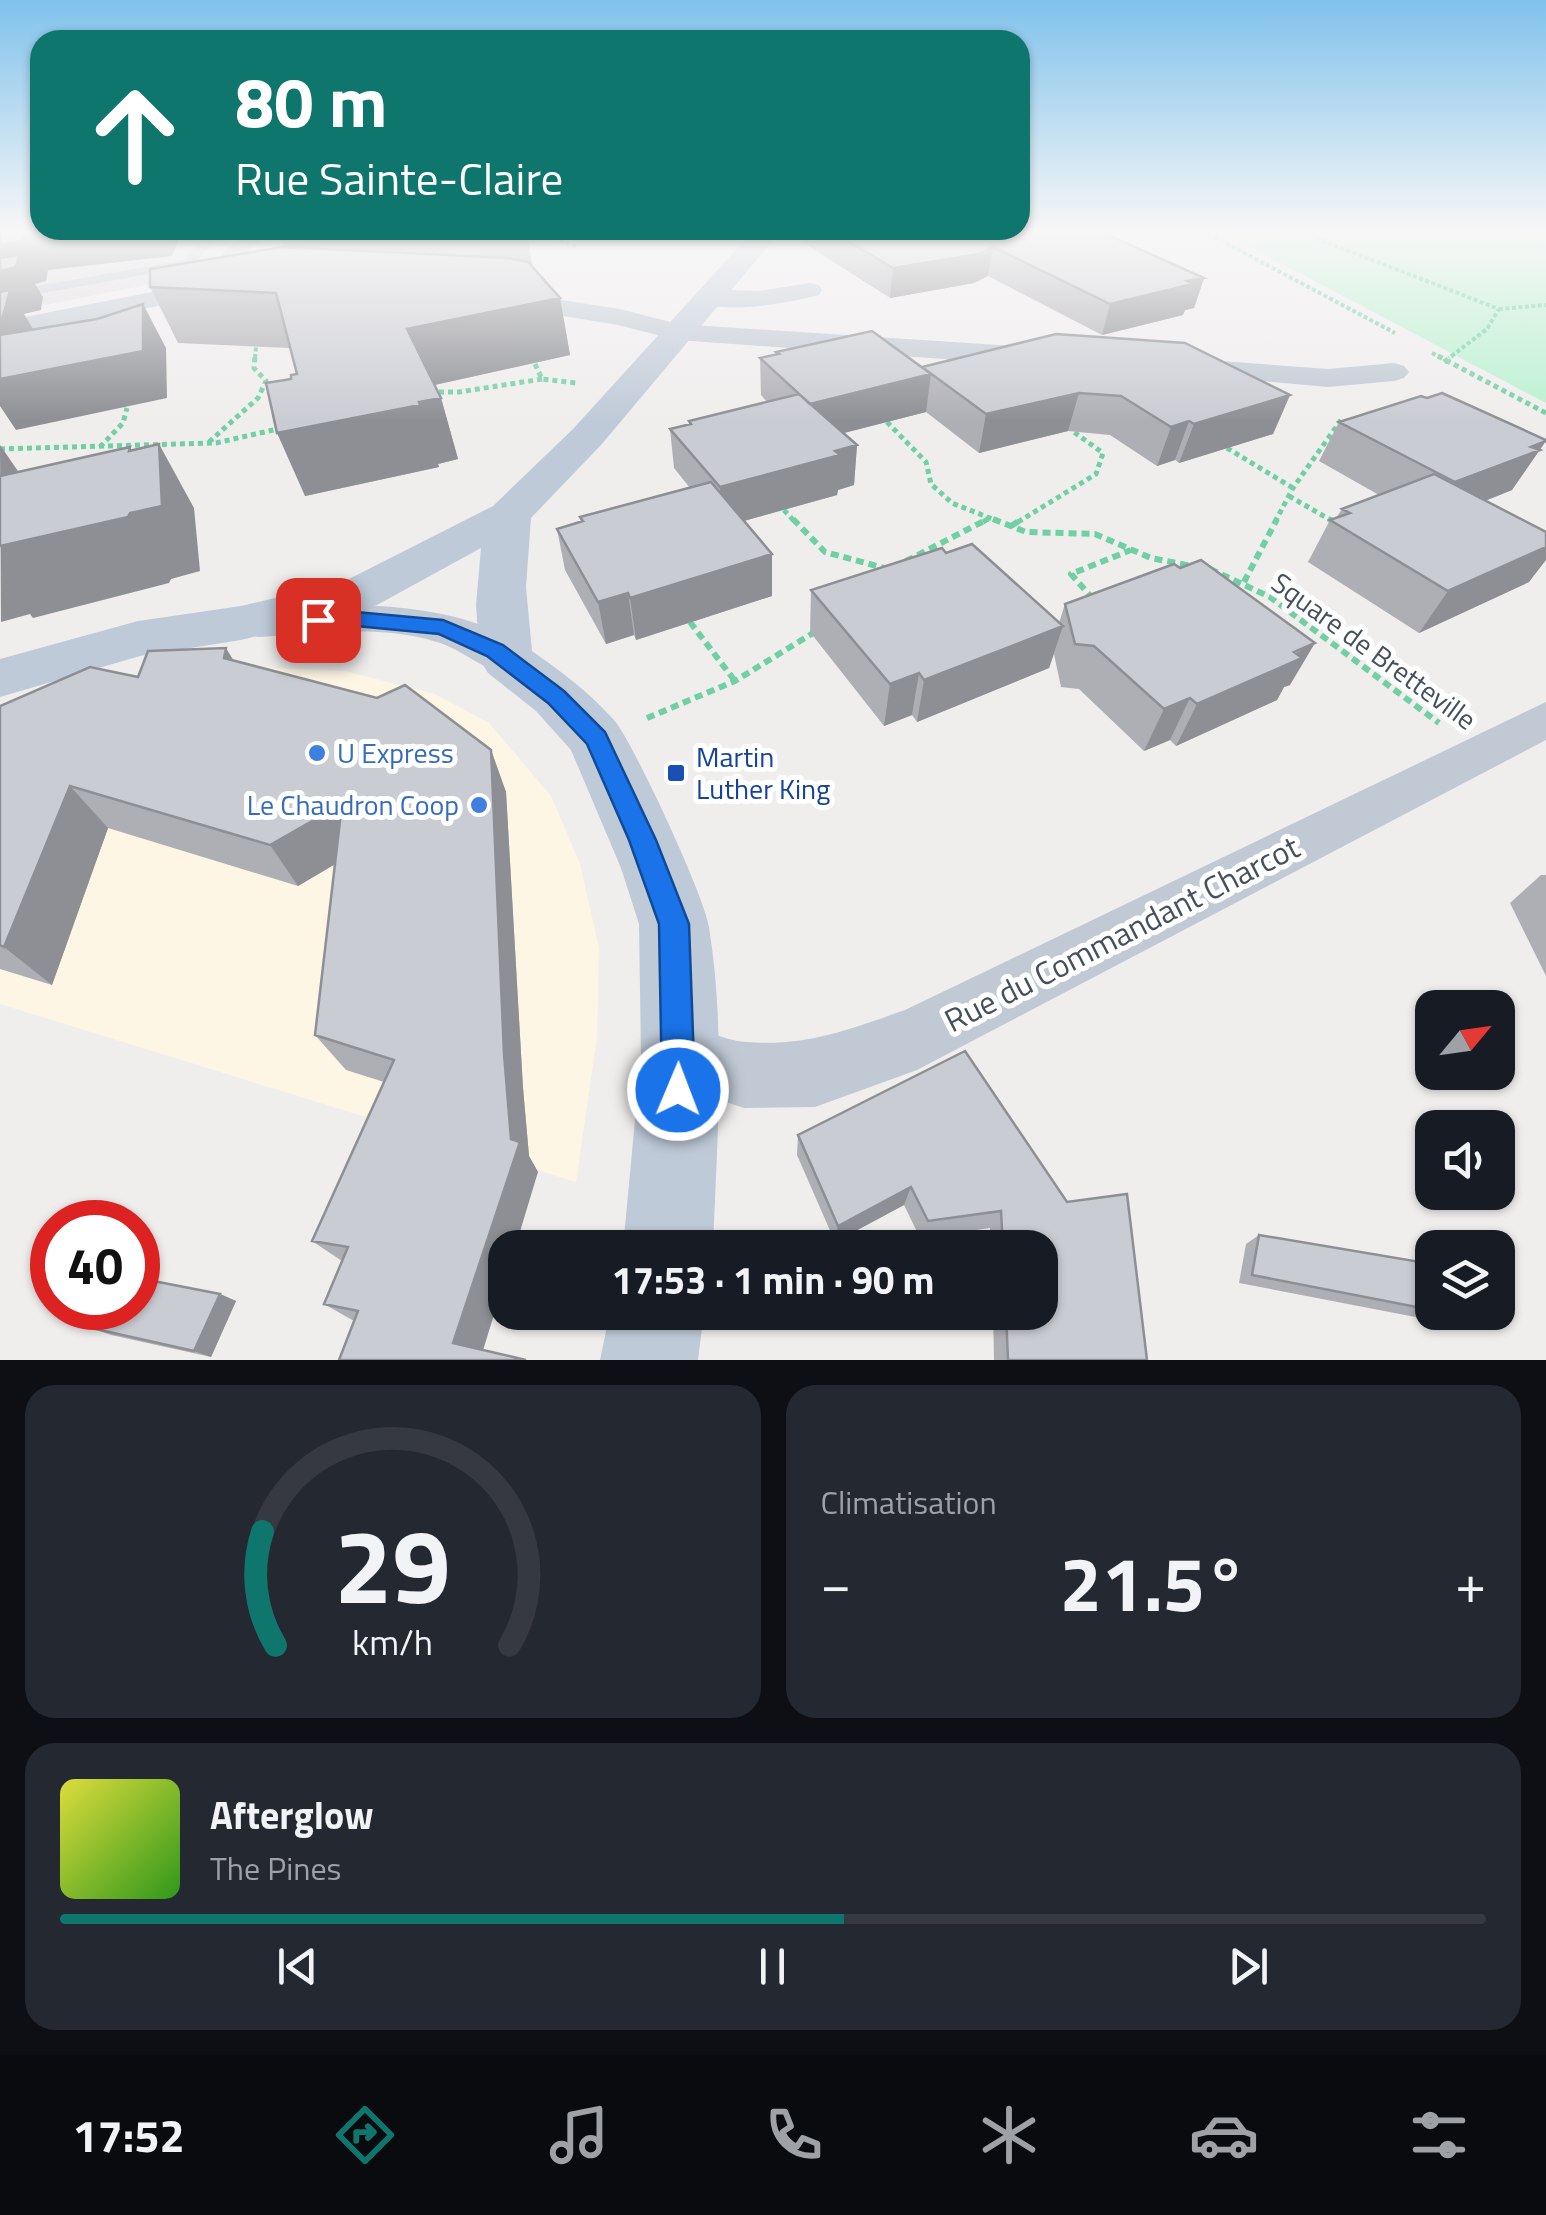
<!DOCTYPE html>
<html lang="fr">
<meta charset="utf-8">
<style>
:root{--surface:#171b24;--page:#242831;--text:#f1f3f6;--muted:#9ea1a6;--line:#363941;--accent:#0f766e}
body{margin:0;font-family:"Titillium Web",sans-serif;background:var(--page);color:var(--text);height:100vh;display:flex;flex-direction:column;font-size:38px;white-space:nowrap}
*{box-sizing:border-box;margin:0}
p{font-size:32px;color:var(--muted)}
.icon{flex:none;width:55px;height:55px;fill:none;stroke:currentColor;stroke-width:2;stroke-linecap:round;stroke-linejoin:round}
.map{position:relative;height:1360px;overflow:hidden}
.panel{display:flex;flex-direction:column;gap:25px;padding:25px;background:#0d0f14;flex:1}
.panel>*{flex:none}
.guide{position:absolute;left:30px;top:30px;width:1000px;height:210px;border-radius:30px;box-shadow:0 2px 8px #0004;background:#0f766e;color:#fff;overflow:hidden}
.needle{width:65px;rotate:61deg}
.controls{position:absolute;left:1415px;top:990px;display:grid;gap:20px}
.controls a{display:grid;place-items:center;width:100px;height:100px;border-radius:20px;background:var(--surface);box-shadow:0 2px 8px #0004;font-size:50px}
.speed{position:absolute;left:30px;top:1200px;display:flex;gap:20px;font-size:50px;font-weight:700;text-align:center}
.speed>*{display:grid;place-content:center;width:130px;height:130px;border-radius:50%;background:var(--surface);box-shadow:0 2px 8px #0004;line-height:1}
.speed .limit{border:15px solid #d22;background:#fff;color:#111}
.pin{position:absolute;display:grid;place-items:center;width:85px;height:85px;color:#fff;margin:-42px;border-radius:20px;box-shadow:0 5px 15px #0006}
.me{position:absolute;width:110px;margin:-55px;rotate:1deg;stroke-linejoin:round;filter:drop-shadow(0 0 8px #0008)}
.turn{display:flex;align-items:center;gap:35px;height:210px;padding:0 40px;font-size:45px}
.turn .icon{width:130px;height:130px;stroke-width:2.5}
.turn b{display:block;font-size:70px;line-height:85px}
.big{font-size:75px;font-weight:700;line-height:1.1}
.panel .widget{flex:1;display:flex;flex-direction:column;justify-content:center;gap:15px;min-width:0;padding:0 35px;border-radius:30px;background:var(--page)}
.panel .dial{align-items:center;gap:0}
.dial svg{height:260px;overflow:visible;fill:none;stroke:var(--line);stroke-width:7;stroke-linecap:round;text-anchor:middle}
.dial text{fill:var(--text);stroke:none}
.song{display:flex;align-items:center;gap:30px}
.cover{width:120px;height:120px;border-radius:15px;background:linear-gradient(135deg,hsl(60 70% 55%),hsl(110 70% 35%))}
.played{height:10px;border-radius:5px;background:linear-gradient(90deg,var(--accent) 55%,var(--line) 55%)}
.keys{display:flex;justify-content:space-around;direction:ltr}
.heat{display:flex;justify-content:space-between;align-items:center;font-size:55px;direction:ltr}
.panel .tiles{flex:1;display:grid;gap:25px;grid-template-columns:1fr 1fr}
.widget:last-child{grid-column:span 2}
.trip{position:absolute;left:488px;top:1230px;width:570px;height:100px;border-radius:30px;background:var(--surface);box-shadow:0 2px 8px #0004;font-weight:700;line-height:100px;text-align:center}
.menu{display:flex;height:160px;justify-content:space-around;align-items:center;background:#090b0e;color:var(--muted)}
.menu .icon{width:70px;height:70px}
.menu .selected{color:var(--accent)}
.menu b{font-size:45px;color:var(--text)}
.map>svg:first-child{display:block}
.commercial{fill:#fdf6e5}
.education{fill:#e1dedf}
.green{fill:#b9f1d0}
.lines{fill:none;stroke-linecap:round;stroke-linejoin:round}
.path-far2{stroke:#6fd0a3;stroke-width:4;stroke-dasharray:4 2.5;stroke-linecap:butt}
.path-far1{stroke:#6fd0a3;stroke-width:5;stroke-dasharray:5 4;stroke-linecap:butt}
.path{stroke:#6fd0a3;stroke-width:6;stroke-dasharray:8 5;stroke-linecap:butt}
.lane{fill:#c0c9d4;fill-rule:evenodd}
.street{fill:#c0c9d4;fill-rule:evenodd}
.secondary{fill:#bfcad8;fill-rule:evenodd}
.wall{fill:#aeafb5}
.shaded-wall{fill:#8d8f94}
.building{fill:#caccd3;stroke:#8d8f94;stroke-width:2.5}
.route{fill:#1a73e8;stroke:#114b97;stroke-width:2.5}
.shop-dot{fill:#3f7fe0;stroke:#fff;stroke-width:4}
.transit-dot{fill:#1a4fb4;stroke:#fff;stroke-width:4}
.labels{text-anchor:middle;stroke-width:10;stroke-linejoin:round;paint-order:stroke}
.street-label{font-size:28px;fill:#45505c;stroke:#fff}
.shop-label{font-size:28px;fill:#366cbe;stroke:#fff;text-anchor:start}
.transit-label{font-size:28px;fill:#164399;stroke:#fff;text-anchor:start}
.near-street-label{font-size:32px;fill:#45505c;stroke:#fff}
</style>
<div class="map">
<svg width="1546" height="1360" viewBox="0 0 1546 1360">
<rect width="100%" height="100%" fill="#f0eded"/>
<path class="commercial" d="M 272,668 L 345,671 L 435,694 L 489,723 L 551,796 L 580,864 L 599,948 L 597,1037 L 576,1182 L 0,1004 L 0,711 L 187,670 Z"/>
<path class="education" d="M 0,231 L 239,231 L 202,274 L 0,314 Z"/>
<path class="green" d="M 1220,231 L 1546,231 L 1546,403 Z"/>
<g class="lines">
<path class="path-far2" d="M 536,231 L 577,247
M 1203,231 L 1395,333
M 1298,231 L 1499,309 L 1487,329 L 1449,358
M 1499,309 L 1546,305
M 1432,353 L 1442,358
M 255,358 L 256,347"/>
<path class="path-far1" d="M 1438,356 L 1546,413
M 1444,362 L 1452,356
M 535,364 L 542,379 L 576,383
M 430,392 L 459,392 L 542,379
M 887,422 L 926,462 L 931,484 L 952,503 L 1000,522
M 209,442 L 258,398 L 266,381 L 254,368 L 255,356
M 100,447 L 123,423 L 127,408
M 1227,448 L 1293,488
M 0,449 L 216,443 L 282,428
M 1289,496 L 1334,522
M 784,510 L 795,522
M 983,522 L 988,519
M 1018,522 L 1096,474 L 1103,453 L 1071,430
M 1275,522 L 1293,488 L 1341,420"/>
<path class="path" d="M 793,519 L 825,552 L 888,569
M 993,519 L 1026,532 L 1095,534 L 1151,558 L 1192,566
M 1329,519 L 1336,523
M 1011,526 L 1022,519
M 906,561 L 988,519
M 1210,569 L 1270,597 L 1439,723
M 1244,582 L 1277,519
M 1093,599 L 1071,574 L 1131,550
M 690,622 L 735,681
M 647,718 L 735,681 L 818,630"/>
<path class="lane" d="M 212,231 L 223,231 L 192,266 L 0,301 L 0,293 L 184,260 Z"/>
<path class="street" d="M 244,231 L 268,231 L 222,281 L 229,287 L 226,292 L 0,338 L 0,322 L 192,284 Z
M 810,283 L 819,285 L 822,290 L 819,295 C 793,302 713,318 694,297 L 707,289 L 758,291 Z
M 501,291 L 620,309 L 678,324 L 1043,348 L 1053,351 L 1057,357 L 1053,363 L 1043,366 L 677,340 L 618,325 L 492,304 L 488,299 L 492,294 Z
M 1181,358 L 1328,369 L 1394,363 L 1404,366 L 1409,372 L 1404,378 L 1394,381 L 1328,387 L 1171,373 L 1167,367 L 1171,361 Z
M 354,605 C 403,606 501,614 529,660 L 523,671 C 490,680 468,651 437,642 C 381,624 316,634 258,637 L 243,633 L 237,623 L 243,613 L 258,609 Z
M 1546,702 L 1546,740 L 917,1070 L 815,1107 L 744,1108 L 657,1079 L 648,1056 L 657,1033 C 699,1016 707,1039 747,1042 C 806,1047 851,1029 905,1010 Z"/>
<path class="secondary" d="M 753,231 L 781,231 L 601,445 L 531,518 L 526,587 L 532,651 C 562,672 590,693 614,720 C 633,742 705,897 709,927 C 726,1033 717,1142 713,1248 L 623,1248 L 641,1056 L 639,924 L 621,868 L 571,750 L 536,711 L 488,673 L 480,660 L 476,605 L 481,548 L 377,605 L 241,640 L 140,656 L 0,697 L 0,659 L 138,621 L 241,606 L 343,582 L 493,506 L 573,429 Z
M 610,1312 L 704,1312 L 698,1360 L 600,1360 Z"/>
</g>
<path class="wall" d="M 278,231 L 522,231 L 527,236 L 533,267 L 560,298 L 570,355 L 435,385 L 441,398 L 458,459 L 438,464 L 439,467 L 305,496 L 291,379 L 297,374 L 290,348 L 178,343 L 150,287 L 284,247 Z
M 785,231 L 1111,231 L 1110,236 L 1204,278 L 1194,308 L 1185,310 L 1183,315 L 1102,335 L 988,276 L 974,283 L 890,298 Z
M 776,352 L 922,367 L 1290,395 L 1273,434 L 1179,463 L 1175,460 L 1157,466 L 1110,435 L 1068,431 L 979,453 L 926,412 L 843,433 L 857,445 L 854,485 L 838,490 L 837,495 L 744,521 L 772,596 L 636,640 L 634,635 L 606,644 L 565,570 L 557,529 L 581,522 L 580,517 L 690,488 L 674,468 L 670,429 L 689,424 L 689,421 L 767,402 L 761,395 L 760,358 L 776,355 Z
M 1339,422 L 1546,440 L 1512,490 L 1485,501 L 1529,582 L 1419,633 L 1308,562 L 1330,520 L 1336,518 L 1342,509 L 1379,495 L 1319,461 Z
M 946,553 L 1059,623 L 1065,604 L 1290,685 L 1284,687 L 1277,700 L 1176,746 L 1170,740 L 1144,751 L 1079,689 L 1061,687 L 1054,654 L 1049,668 L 917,722 L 912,715 L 884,726 L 810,632 L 811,590 Z
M 233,660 L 491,750 L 506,792 L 523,1088 L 529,1156 L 538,1172 L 354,1321 L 324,1304 L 342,1261 L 312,1241 L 384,1082 L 346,1070 L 315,1035 L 335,864 L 298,886 L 108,828 L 52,985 L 0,969 L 0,706 L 138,677 Z
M 1541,875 L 1546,875 L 1546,976 L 1510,903 Z
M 965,1051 L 1147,1360 L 994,1360 L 993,1312 L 1040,1312 L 1040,1248 L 990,1248 L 990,1228 L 920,1238 L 904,1205 L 835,1242 L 797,1155 L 798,1135 Z
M 1259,1235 L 1432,1264 L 1432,1312 L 1451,1313 L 1431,1320 L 1239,1283 L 1246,1244 Z
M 220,1294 L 236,1301 L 211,1357 L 111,1335 L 91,1328 Z"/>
<path class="shaded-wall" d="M 25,231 L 182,231 L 172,256 L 48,270 L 46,281 L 35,284 L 43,297 L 41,310 L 24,314 L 36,334 L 28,374 L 143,304 L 166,348 L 167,398 L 16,430 L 0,406 L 0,245 Z
M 993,247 L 988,276 L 974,283 L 890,298 L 893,268 Z
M 1204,278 L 1194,308 L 1185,310 L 1183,315 L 1102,335 L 1110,304 Z
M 560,298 L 570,355 L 425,387 L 407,329 Z
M 931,374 L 926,412 L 809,442 L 810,404 Z
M 1079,393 L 1068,431 L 979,453 L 986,414 Z
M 1290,395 L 1273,434 L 1179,463 L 1194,424 Z
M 441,398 L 458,459 L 438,464 L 439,467 L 305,496 L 277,433 Z
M 1189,421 L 1175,460 L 1157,466 L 1171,427 Z
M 1546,441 L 1512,490 L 1429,523 L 1455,482 Z
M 159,444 L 194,508 L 200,571 L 171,579 L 169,583 L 33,618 L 30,614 L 1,622 L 0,445 L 31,490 L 129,451 L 130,447 L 162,502 Z
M 857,445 L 854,485 L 838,490 L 837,495 L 722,527 L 720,487 Z
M 1546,547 L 1546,560 L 1529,582 L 1419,633 L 1448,591 Z
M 772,554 L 772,596 L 636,640 L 630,598 Z
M 628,593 L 634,635 L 606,644 L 598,602 Z
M 1063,626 L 1049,668 L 917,722 L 924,680 Z
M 1315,643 L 1290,685 L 1284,687 L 1277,700 L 1176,746 L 1197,704 Z
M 226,648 L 252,691 L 224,658 Z
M 919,673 L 912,715 L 884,726 L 890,684 Z
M 1190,698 L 1170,740 L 1144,751 L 1164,709 Z
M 491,750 L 506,792 L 523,1088 L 529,1156 L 538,1172 L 515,1248 L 505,1248 L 505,1279 L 480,1360 L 453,1343 L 511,1139 L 504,1054 Z
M 70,786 L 108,828 L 52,985 L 4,947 Z
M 342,804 L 366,846 L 298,886 L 270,845 Z
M 911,1187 L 904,1205 L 835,1242 L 838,1226 Z
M 220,1294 L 236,1301 L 211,1357 L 194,1351 Z"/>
<path class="building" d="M 0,231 L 25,231 L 23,240 L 0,245 Z
M 328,231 L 522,231 L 527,236 Z
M 831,231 L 1099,231 L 1204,278 L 1187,281 L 1193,284 L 1110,304 L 993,247 L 979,254 L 893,268 Z
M 283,247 L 508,258 L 528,262 L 560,298 L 407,329 L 441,398 L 419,402 L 420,405 L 277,433 L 266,383 L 291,379 L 291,375 L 297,374 L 276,293 L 150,287 L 150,269 Z
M 19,255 L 16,267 L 0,271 L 0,258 Z
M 10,290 L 0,327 L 0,292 Z
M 143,304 L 143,351 L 0,379 L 0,335 L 97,319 Z
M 872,331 L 931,374 L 810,404 L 760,358 L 779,354 L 776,352 Z
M 1056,334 L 1185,343 L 1290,395 L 1194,424 L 1189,421 L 1171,427 L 1121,396 L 1079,393 L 986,414 L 922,367 Z
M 1442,393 L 1546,440 L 1546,441 L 1531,447 L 1540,450 L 1455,482 L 1339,422 L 1421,396 L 1427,398 Z
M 799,394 L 857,445 L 835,451 L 840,455 L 720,487 L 670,429 L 691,424 L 689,421 Z
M 159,444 L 162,506 L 130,513 L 128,517 L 0,546 L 0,476 L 130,447 L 129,451 Z
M 1434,474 L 1546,532 L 1546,547 L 1448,591 L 1330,520 L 1350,513 L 1342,509 Z
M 711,482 L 772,554 L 630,598 L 628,593 L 598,602 L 557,529 L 583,521 L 580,517 Z
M 972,544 L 1063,626 L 924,680 L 919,673 L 890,684 L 811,590 L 942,548 L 946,553 Z
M 1201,560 L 1315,643 L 1294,652 L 1302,658 L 1197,704 L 1190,698 L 1164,709 L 1094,646 L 1075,644 L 1065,604 L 1174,564 L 1180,568 Z
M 226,648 L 224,658 L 377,698 L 405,685 L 491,750 L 504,1054 L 511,1139 L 520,1142 L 453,1343 L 526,1360 L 339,1360 L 358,1311 L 324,1304 L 348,1247 L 312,1241 L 394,1060 L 315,1035 L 342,804 L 270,845 L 70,786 L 4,947 L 0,945 L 0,706 L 90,667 L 138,677 L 148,651 Z
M 965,1051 L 1067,1202 L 1127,1194 L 1147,1360 L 1008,1360 L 1006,1312 L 1040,1312 L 1040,1248 L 1003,1248 L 1001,1211 L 928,1221 L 911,1187 L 838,1226 L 798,1135 Z
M 1259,1235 L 1432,1264 L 1432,1310 L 1252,1275 Z
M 138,1278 L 220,1294 L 194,1351 L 91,1328 L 102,1308 L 138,1308 Z"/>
<linearGradient id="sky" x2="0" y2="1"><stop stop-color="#80c2eb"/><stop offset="0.55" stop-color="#f8f7f7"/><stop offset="1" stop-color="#f8f7f7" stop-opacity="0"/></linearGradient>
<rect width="1546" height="422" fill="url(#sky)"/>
<path class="route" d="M 356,612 L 443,620 L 503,645 L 564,691 L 605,732 L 656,840 L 689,924 L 695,1090 L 690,1101 L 678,1106 L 666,1101 L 662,1090 L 659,924 L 629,840 L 587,744 L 548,703 L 487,656 L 439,634 L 356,626 L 318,627 L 307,620 L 318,613 Z"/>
<g class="shop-dot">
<circle cx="317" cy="753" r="10"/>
<circle cx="479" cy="805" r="10"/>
</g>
<rect class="transit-dot" x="666" y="763" width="20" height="20" rx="5"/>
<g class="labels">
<g class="street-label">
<text transform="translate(1374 651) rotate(36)" y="10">Square de Bretteville</text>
</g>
<g class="shop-label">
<text x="337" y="763">U Express</text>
<text x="459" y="815" text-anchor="end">Le Chaudron Coop</text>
</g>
<g class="transit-label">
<text x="696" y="767">Martin<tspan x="696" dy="32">Luther King</tspan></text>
</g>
<g class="near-street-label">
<text transform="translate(1122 934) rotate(-27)" y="11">Rue du Commandant Charcot</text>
</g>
</g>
</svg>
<div class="controls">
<a><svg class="needle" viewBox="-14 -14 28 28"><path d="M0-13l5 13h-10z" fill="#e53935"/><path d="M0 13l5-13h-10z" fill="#9ea1a6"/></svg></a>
<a><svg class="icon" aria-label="sound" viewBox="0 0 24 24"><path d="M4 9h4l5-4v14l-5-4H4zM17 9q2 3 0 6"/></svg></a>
<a><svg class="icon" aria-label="layers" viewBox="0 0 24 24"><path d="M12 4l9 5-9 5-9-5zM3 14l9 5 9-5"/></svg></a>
</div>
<div class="speed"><div class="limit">40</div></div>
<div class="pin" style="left:318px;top:620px;background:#d93025"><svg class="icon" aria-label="arrive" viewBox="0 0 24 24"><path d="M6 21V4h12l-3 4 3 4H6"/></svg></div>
<svg class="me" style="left:678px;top:1090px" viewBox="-20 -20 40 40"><circle r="17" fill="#1a73e8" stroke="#fff" stroke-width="3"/><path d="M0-11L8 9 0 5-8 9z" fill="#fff"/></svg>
<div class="trip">17:53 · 1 min · 90 m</div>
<div class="guide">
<div class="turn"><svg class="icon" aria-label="ahead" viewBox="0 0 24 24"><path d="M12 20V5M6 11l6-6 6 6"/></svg><div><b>80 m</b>Rue Sainte-Claire</div></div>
</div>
</div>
<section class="panel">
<div class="tiles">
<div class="widget dial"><svg viewBox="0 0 100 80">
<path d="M14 69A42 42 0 1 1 86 69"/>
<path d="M14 69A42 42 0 0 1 10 34" stroke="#0f766e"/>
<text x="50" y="56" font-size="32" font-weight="700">29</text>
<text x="50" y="72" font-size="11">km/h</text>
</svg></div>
<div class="widget"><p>Climatisation</p>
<div class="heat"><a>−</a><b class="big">21.5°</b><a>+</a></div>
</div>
<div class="widget">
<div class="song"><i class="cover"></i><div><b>Afterglow</b><p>The Pines</p></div></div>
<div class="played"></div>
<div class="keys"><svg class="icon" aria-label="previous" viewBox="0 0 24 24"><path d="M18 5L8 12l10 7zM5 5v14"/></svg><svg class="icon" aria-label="pause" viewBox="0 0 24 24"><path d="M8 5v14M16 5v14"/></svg><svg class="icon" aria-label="next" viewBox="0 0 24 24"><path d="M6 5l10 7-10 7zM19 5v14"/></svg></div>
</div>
</div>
</section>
<nav class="menu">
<b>17:52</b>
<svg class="icon selected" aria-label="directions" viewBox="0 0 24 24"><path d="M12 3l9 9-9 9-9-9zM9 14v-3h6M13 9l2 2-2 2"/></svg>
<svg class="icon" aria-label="music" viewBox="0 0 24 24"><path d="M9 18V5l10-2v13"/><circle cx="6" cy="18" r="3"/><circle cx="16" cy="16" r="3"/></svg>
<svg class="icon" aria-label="phone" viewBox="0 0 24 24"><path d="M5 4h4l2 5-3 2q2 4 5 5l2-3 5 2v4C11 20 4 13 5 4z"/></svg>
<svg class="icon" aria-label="climate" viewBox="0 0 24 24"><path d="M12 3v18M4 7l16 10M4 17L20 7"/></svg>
<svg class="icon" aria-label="car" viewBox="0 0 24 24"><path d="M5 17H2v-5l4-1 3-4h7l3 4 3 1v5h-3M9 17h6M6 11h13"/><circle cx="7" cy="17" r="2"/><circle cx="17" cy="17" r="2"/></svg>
<svg class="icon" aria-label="filters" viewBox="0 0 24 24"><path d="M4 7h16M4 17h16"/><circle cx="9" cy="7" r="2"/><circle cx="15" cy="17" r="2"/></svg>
</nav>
